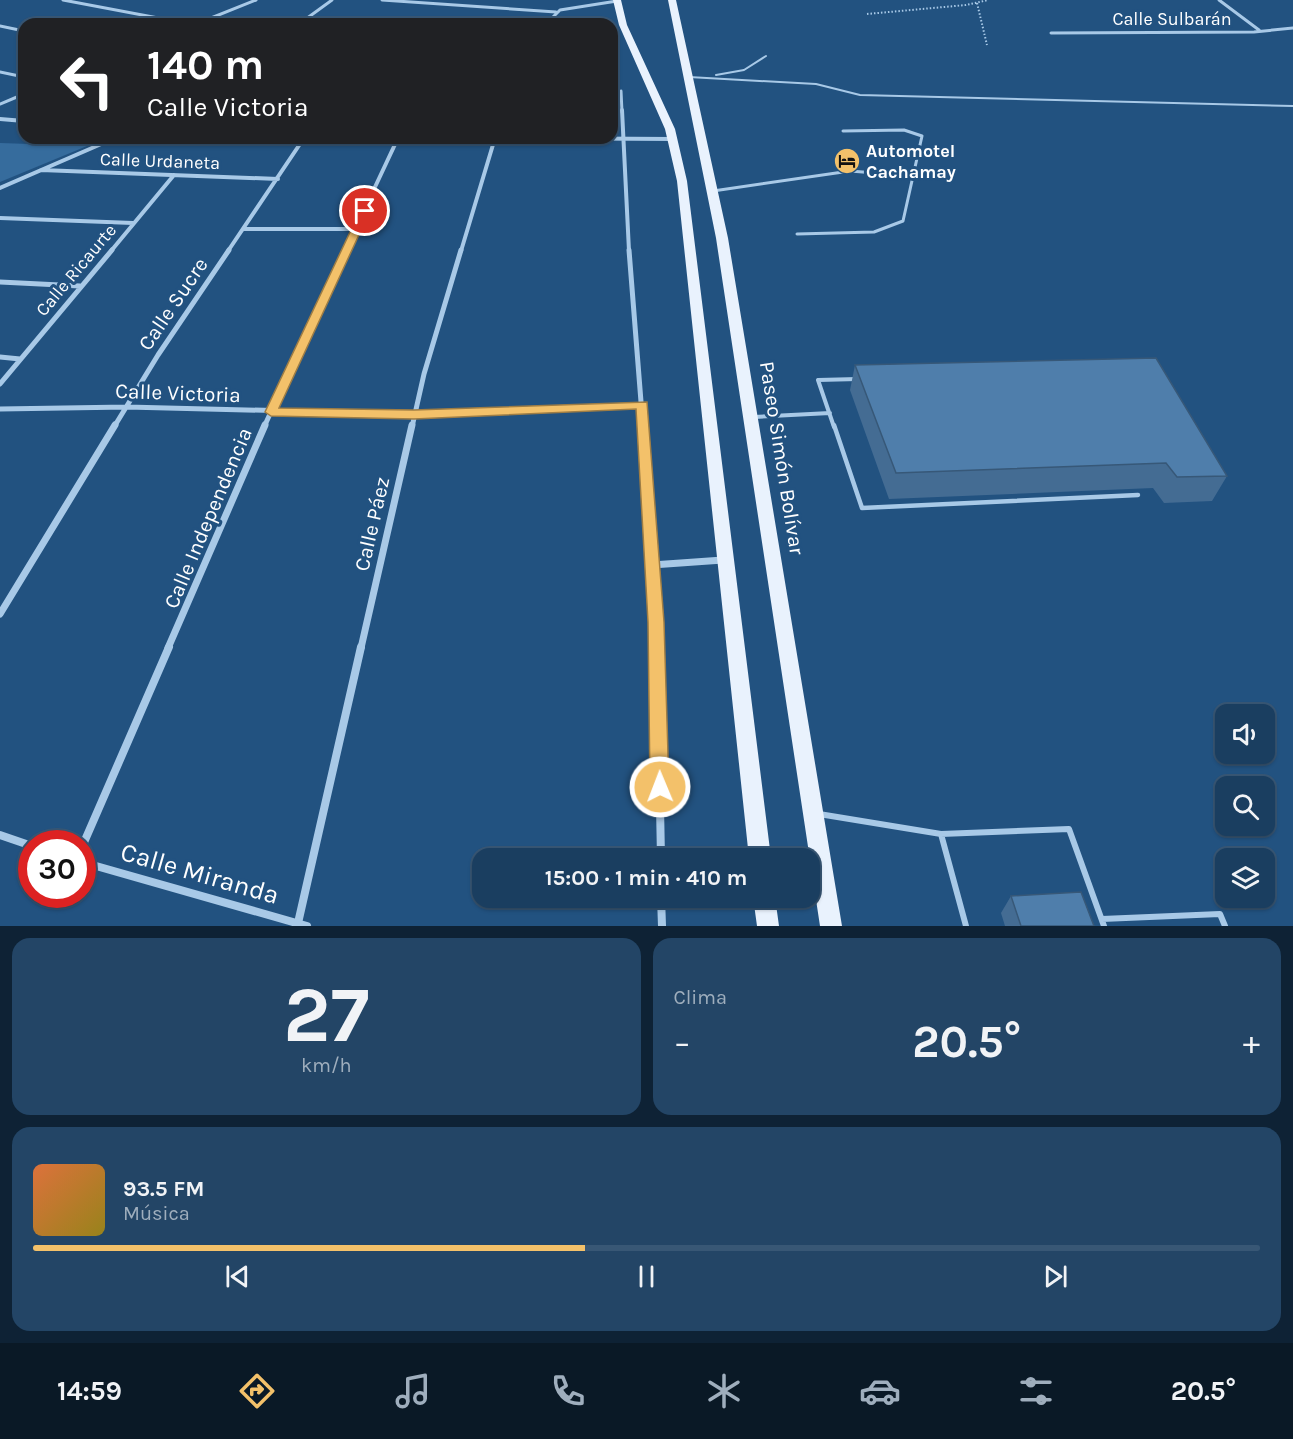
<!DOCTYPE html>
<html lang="es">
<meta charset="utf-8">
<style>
:root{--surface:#1a3e60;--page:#234566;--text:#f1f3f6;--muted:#9faebd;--line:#385775;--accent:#f3c16a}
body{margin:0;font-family:Karla,sans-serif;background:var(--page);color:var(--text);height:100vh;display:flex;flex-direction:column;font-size:22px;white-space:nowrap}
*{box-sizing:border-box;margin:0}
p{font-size:20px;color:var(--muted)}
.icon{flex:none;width:33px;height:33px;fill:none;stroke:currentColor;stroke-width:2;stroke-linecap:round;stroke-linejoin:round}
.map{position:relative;height:926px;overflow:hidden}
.sheet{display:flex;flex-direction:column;gap:12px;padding:12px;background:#0e2235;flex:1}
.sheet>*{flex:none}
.banner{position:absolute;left:18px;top:18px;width:600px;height:126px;border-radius:18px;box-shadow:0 2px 4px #0004,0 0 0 2px var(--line);background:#202124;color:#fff;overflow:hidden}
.tools{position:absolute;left:1215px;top:704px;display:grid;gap:12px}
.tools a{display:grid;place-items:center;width:60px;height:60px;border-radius:12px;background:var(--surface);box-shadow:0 2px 4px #0004,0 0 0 2px var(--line);font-size:30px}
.speed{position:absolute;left:18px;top:830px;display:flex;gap:12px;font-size:30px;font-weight:700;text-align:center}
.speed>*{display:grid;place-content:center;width:78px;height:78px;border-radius:50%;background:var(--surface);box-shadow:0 2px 4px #0004,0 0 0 2px var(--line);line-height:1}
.speed .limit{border:9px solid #d22;background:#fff;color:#111}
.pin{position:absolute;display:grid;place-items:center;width:51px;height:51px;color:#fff;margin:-26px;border:3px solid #fff;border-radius:50%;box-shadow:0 2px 6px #0007}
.me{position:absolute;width:66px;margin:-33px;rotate:359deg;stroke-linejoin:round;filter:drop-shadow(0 0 4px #0008)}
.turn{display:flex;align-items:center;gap:21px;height:126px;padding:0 30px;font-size:27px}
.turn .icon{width:78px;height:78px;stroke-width:2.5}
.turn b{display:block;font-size:42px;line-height:51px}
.big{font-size:45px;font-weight:700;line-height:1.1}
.sheet .widget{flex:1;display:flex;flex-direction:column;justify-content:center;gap:9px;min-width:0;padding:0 21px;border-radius:18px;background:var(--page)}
.sheet .dial{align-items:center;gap:0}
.dial b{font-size:78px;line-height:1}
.song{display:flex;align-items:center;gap:18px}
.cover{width:72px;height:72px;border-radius:9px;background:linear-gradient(135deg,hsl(20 70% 55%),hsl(50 70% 35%))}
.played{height:6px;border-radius:3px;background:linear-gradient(90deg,var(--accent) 45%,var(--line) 45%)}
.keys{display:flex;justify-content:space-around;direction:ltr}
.heat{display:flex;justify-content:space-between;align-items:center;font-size:33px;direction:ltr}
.sheet .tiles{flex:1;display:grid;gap:12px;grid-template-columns:1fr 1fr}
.widget:last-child{grid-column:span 2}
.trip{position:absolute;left:472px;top:848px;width:348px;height:60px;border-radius:18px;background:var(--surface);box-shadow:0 2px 4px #0004,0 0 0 2px var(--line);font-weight:700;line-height:60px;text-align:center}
.tabs{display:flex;height:96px;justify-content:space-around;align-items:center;background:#0a1926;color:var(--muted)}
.tabs .icon{width:42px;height:42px}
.tabs .active{color:var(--accent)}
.tabs b{font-size:27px;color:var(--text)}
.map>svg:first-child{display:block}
.green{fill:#366c9d}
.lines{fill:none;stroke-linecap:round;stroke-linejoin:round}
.path{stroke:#a8c9e7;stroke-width:2;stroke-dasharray:1.5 2;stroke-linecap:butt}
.service-far4{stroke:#a8c9e7;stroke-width:2}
.service-far3{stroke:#a8c9e7;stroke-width:3}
.service-far2{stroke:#a8c9e7;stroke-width:4}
.service-far1{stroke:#a8c9e7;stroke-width:4.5}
.service{stroke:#a8c9e7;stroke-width:6}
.minor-far4{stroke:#a8c9e7;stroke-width:3}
.minor-far3{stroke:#a8c9e7;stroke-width:4}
.minor-far2{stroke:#a8c9e7;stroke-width:5}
.minor-far1{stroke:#a8c9e7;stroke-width:7}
.minor{stroke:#a8c9e7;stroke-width:8}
.primary{fill:#e9f2fd;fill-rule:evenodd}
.wall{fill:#446c93}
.building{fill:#4f7eab;stroke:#375878;stroke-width:1.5}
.route{fill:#f3c16a;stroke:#9e7d45;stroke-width:1.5}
.labels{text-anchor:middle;stroke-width:6;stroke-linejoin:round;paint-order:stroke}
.far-street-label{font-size:18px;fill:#fff;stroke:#225280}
.far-poi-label{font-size:18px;font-weight:bold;fill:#fff;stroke:#225280;text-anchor:start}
.street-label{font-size:21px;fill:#fff;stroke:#225280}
.near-street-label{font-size:26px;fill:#fff;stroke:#225280}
</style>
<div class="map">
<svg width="1293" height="926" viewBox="0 0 1293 926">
<rect width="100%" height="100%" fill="#225280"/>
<path class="green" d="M 0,143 L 87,146 L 0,182 Z"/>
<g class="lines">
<path class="path" d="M 977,3 L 987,45
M 867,14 L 966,5 L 988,0"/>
<path class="service-far4" d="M 716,75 L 744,70 L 766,56
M 689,77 L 816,84 L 860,95 L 1293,106"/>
<path class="service-far3" d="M 713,191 L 850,171 L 913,176
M 797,234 L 874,232 L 903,221 L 922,136 L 904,130 L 843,131"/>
<path class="service-far2" d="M 754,417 L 830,413
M 834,427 L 818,380 L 858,379"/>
<path class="service-far1" d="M 834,425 L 862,508 L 1138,495"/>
<path class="service" d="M 819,814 L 941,834 L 1069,829 L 1104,926
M 941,834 L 966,926
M 1102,919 L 1220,914 L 1225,926"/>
<path class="minor-far4" d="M 63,0 L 190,24
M 382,0 L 556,12
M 1219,0 L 1259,30
M 196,24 L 256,0
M 299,24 L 332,0
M 546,24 L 560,10 L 617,1
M 0,26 L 24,31
M 1051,33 L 1254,32 L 1293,28
M 0,72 L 24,77
M 621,91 L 622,112
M 0,104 L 24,94"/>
<path class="minor-far3" d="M 622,110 L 629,251
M 0,119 L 24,121
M 488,138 L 673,139
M 41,170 L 278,179
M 0,188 L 115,138
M 0,218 L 133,223
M 244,229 L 357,229
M 111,251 L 174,175
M 228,251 L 304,138
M 345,251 L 398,138
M 461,251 L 495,138"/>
<path class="minor-far2" d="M 629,250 L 643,427
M 0,282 L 80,286
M 0,357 L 20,359
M 0,384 L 112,250
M 0,409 L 127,407 L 414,414 L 642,405
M 114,427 L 158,355 L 229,250
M 264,427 L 346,250
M 412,427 L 424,374 L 461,250"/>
<path class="minor-far1" d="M 643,425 L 657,648
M 652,565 L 723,560
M 0,614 L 115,425
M 168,648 L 265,425
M 361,648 L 412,425"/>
<path class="minor" d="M 657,647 L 661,858
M 0,835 L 32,846
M 82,847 L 169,647
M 82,862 L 307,926
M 661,897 L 662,926
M 298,923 L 361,647"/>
<path class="primary" d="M 613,0 L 621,0 L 627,25 L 675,129 L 687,181 L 771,858 L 749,858 L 677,181 L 665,129 L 619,25 Z
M 668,0 L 676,0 L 728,238 L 842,926 L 820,926 L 716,238 Z
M 753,897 L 775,897 L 779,926 L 757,926 Z"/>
</g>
<path class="wall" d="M 855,365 L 1227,476 L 1212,501 L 1164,503 L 1153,488 L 889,499 L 850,390 Z
M 1011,896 L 1094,926 L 1005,926 L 1001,913 Z"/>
<path class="building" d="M 1156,358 L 1227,476 L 1177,477 L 1166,463 L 896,473 L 855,365 Z
M 1081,892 L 1094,926 L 1021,926 L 1011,896 Z"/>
<path class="route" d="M 365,208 L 370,211 L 279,408 L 414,410 L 647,402 L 664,622 L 669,787 L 666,793 L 660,796 L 653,793 L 650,787 L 648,622 L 636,409 L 414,419 L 271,416 L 265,412 L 360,211 Z"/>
<defs>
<g id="hotel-disc" transform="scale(1.35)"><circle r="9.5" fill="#f3c16a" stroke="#225280"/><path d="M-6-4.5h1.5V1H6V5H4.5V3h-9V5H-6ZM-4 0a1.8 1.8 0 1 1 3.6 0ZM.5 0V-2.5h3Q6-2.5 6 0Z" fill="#111"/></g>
</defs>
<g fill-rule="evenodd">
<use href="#hotel-disc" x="847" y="161"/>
</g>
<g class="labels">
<g class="far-street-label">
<text x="1172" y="25">Calle Sulbarán</text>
<text transform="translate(160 161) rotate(2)" y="6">Calle Urdaneta</text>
<text transform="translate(76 270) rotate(-50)" y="6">Calle Ricaurte</text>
</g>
<g class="far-poi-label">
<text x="866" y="157">Automotel<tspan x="866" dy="21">Cachamay</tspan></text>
</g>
<g class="street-label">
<text transform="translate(173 304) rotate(-56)" y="7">Calle Sucre</text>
<text transform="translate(178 393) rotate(2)" y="7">Calle Victoria</text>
<text transform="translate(782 458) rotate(81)" y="7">Paseo Simón Bolívar</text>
<text transform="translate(208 518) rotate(-67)" y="7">Calle Independencia</text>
<text transform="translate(372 524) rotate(-77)" y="7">Calle Páez</text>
</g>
<g class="near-street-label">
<text transform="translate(200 873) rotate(16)" y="9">Calle Miranda</text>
</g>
</g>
</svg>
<div class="tools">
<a><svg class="icon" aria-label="sound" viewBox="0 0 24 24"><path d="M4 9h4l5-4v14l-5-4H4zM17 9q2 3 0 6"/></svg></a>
<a><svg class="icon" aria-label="search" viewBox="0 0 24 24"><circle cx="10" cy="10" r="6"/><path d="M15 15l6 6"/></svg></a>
<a><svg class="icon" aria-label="layers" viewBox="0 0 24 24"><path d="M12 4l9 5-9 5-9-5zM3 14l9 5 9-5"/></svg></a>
</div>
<div class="speed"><div class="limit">30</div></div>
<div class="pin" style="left:365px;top:211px;background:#d93025"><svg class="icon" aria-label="arrive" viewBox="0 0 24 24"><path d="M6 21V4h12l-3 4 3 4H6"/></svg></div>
<svg class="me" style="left:660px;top:787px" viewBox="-20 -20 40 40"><circle r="17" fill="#f3c16a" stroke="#fff" stroke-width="3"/><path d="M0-11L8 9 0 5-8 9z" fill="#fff"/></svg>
<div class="trip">15:00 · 1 min · 410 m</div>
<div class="banner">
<div class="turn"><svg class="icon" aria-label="left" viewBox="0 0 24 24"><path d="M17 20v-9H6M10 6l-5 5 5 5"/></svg><div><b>140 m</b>Calle Victoria</div></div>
</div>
</div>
<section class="sheet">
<div class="tiles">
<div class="widget dial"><b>27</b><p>km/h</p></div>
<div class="widget"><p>Clima</p>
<div class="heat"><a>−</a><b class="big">20.5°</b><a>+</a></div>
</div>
<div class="widget">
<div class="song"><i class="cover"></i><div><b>93.5 FM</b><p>Música</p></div></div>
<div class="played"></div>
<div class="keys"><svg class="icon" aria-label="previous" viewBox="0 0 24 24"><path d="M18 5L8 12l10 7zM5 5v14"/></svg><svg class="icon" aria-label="pause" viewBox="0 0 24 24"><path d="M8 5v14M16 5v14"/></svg><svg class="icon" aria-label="next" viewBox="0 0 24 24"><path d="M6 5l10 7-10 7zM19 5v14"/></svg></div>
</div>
</div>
</section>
<nav class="tabs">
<b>14:59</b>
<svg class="icon active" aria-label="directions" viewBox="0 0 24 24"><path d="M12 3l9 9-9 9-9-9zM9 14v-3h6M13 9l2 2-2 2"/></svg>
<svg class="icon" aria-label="music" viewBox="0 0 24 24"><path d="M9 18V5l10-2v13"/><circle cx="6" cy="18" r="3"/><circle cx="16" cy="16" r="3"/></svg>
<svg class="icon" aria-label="phone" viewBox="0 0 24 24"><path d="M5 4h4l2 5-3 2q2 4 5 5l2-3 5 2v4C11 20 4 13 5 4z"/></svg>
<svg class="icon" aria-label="climate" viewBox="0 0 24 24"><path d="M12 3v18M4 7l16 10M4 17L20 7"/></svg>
<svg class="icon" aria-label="car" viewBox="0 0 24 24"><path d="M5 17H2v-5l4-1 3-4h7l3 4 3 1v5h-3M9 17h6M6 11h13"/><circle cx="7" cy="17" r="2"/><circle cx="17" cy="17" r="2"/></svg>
<svg class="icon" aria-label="filters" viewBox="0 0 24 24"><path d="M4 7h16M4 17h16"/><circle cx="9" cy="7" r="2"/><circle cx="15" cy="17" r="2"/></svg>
<b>20.5°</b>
</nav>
